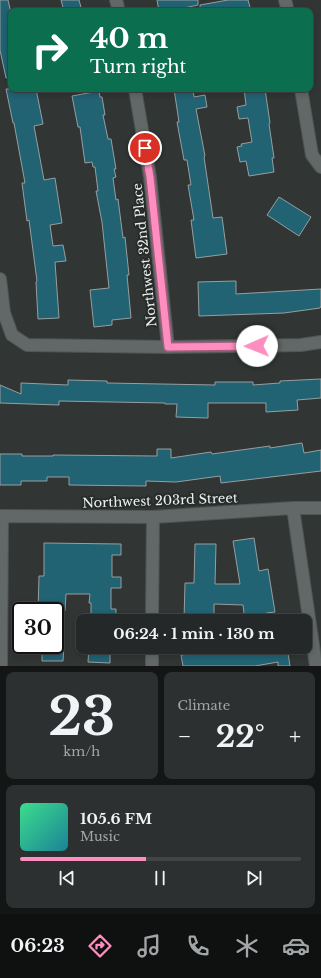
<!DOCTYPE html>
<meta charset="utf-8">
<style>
:root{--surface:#252828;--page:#2d3030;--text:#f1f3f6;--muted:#a3a6a8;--line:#424445;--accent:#fd8ebf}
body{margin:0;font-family:"Libre Baskerville",serif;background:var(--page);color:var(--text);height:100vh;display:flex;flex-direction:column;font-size:15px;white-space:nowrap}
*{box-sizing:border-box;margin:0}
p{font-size:13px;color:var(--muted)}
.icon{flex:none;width:22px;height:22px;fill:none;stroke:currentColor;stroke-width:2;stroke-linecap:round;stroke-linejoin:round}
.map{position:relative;height:666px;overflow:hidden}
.drawer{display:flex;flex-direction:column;gap:6px;padding:6px;background:#141616;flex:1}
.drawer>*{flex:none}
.hud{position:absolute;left:8px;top:8px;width:305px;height:84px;border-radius:8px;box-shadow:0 2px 6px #0003,0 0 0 1px var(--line);background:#0b6e4f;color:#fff;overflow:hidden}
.speed{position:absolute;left:12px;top:602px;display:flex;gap:8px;font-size:20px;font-weight:700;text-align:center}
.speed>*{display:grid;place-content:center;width:52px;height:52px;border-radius:50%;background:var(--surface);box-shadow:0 2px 6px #0003,0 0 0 1px var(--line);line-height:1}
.speed .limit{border:2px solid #111;border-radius:6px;background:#fff;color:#111}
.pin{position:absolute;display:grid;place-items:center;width:34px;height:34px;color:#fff;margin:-17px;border:2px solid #fff;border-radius:50%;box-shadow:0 1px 4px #0007}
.me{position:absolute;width:44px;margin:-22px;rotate:269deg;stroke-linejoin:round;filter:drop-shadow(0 0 3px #0008)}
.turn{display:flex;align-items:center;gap:14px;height:84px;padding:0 16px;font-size:18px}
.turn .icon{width:52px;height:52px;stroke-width:2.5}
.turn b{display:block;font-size:28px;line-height:34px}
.big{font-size:30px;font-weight:800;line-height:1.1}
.drawer .widget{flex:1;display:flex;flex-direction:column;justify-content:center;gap:6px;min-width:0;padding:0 14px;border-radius:8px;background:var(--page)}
.drawer .dial{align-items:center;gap:0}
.dial b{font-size:52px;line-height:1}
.song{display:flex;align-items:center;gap:12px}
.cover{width:48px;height:48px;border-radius:6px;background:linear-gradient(135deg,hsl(150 70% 55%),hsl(190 70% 35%))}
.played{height:4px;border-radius:2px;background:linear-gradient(90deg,var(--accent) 45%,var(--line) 45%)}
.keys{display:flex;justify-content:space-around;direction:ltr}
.heat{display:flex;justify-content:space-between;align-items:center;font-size:22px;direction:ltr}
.drawer .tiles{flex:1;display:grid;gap:6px;grid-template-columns:1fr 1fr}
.widget:last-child{grid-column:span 2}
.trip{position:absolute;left:76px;top:614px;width:236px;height:40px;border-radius:8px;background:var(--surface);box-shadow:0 2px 6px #0003,0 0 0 1px var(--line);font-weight:800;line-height:40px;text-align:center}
.tabs{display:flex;height:64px;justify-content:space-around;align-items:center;background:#0f1010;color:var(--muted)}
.tabs .icon{width:28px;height:28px}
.tabs .current{color:var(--accent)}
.tabs b{font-size:18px;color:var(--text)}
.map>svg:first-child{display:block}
.building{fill:#216273;stroke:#979ea0}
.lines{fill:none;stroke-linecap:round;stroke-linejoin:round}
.street-casing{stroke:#4f5554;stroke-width:14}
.street{stroke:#626867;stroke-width:12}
.route-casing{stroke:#a45c7c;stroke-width:10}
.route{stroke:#fd8ebf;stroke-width:7}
.labels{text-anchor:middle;stroke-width:4;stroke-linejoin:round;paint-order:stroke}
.street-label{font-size:13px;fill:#edf1f0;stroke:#272c2b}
</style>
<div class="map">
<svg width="321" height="666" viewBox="0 0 321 666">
<rect width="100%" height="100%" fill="#313635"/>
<path class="building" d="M 0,0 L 8,0 L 11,13 L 11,77 L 6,78 L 0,50 Z
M 61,0 L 79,0 L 82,11 L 64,11 Z
M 157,0 L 198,0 L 198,5 L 170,11 L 159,11 Z
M 228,0 L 248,0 L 251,11 L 200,11 L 200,5 Z
M 6,89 L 36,89 L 43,124 L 34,126 L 44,180 L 55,178 L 62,223 L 50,225 L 53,246 L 63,245 L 66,261 L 55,262 L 59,318 L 38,319 L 36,282 L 37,281 L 29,220 L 27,221 L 22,183 L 25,183 L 14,123 L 13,123 Z
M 174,89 L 193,89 L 194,97 L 205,95 L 207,107 L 196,109 L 205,156 L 204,157 L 213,218 L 222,217 L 227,254 L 196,258 L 191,220 L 194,220 L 188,185 L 191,185 L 187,160 L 184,160 L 177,122 L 179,122 Z
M 244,89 L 265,89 L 270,123 L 269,124 L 274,158 L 272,158 L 274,172 L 249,176 L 246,161 L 240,162 L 237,147 L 242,146 L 241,144 L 252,142 L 248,118 L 239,119 L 237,107 L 246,105 Z
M 99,91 L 100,97 L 102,97 L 105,115 L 103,115 L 108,139 L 111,139 L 116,169 L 114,169 L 116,177 L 113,178 L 116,200 L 118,199 L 123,238 L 125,237 L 129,275 L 127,275 L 131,318 L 112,320 L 112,325 L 94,327 L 90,290 L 109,288 L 102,222 L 96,191 L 98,191 L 95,167 L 93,167 L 92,162 L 85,163 L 80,127 L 78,127 L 72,96 Z
M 279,197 L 311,217 L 299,236 L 267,215 Z
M 236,281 L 236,294 L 321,289 L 321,306 L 320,308 L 284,313 L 199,316 L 198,282 Z
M 321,379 L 321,398 L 297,400 L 298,410 L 266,412 L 266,403 L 208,403 L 208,418 L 176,417 L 177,404 L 165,404 L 165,403 L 59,401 L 59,405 L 0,403 L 0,385 L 21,394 L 21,383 L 68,385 L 68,380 L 107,381 L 107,383 L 215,385 L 215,382 L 253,382 L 253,385 L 280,383 L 280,381 Z
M 302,443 L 304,453 L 321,450 L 321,471 L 221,483 L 220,476 L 176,482 L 146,481 L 146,486 L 69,485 L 69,477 L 47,477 L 47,481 L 21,481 L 21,485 L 0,485 L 0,454 L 22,454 L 22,456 L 53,456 L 53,455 L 157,456 L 157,449 L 171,449 L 171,458 L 211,452 L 212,454 L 270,446 L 270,448 Z
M 254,538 L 259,571 L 268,569 L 275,612 L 266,613 L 267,621 L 245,621 L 243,605 L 214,604 L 214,621 L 184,620 L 185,583 L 194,583 L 195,544 L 216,544 L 215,584 L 240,584 L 233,541 Z
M 44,543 L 121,544 L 121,555 L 112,555 L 112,577 L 121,577 L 121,588 L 111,588 L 111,609 L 116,609 L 116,621 L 91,621 L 91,603 L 89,603 L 90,594 L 66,594 L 65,611 L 38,611 L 39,576 L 44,576 Z
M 42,645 L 64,645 L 63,661 L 42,661 Z
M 89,647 L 110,647 L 110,663 L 88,662 Z
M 260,647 L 287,647 L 290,666 L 278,666 L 278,662 L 255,666 L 183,666 L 181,655 L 227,650 L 228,653 L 261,649 Z"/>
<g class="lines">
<g class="street-casing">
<path id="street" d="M 116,0 L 119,11
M 285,0 L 288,11
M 135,89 L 150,177 L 168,347
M 301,89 L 312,155 L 321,167
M 0,279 L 4,313 L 12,335 L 27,345 L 168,347 L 301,345 L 321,342
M 293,508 L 316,666
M 0,516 L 153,517 L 293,508 L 321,508
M 152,621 L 153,517
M 1,666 L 2,516
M 152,666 L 152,647"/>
</g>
<use href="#street" class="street"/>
</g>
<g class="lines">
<g class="route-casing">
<path id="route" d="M 145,148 L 150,177 L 168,347 L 257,346"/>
</g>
<use href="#route" class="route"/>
</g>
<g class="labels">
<g class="street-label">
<text transform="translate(144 255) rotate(-96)" y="5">Northwest 32nd Place</text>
<text transform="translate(160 500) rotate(-2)" y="5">Northwest 203rd Street</text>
</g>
</g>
</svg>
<div class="speed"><div class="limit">30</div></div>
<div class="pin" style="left:145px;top:148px;background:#d93025"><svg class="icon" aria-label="arrive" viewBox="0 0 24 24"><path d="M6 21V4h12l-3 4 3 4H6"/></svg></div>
<svg class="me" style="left:257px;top:346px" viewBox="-20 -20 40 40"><circle r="19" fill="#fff"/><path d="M0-13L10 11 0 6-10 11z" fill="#fd8ebf"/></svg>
<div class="trip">06:24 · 1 min · 130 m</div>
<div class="hud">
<div class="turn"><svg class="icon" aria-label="right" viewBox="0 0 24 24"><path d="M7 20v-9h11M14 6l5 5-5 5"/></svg><div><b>40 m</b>Turn right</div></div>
</div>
</div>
<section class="drawer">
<div class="tiles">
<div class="widget dial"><b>23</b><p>km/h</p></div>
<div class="widget"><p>Climate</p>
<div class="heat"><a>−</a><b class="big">22°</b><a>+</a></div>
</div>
<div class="widget">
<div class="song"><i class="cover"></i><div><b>105.6 FM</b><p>Music</p></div></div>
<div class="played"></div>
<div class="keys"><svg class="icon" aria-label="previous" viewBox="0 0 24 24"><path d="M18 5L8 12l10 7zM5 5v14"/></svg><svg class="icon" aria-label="pause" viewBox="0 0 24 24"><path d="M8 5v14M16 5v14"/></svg><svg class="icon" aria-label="next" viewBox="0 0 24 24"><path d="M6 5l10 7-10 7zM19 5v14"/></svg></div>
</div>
</div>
</section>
<nav class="tabs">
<b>06:23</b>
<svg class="icon current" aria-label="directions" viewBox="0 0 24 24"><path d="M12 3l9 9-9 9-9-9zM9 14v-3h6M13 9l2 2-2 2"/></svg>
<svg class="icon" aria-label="music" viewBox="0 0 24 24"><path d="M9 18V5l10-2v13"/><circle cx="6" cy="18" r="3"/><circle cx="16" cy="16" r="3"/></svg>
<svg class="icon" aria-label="phone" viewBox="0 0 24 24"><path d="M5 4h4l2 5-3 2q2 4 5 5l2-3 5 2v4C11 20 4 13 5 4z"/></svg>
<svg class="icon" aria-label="climate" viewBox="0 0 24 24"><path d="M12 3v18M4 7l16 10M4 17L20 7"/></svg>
<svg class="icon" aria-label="car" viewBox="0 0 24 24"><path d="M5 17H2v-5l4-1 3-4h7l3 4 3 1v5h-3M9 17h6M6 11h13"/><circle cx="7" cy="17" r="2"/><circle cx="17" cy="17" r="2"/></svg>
</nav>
